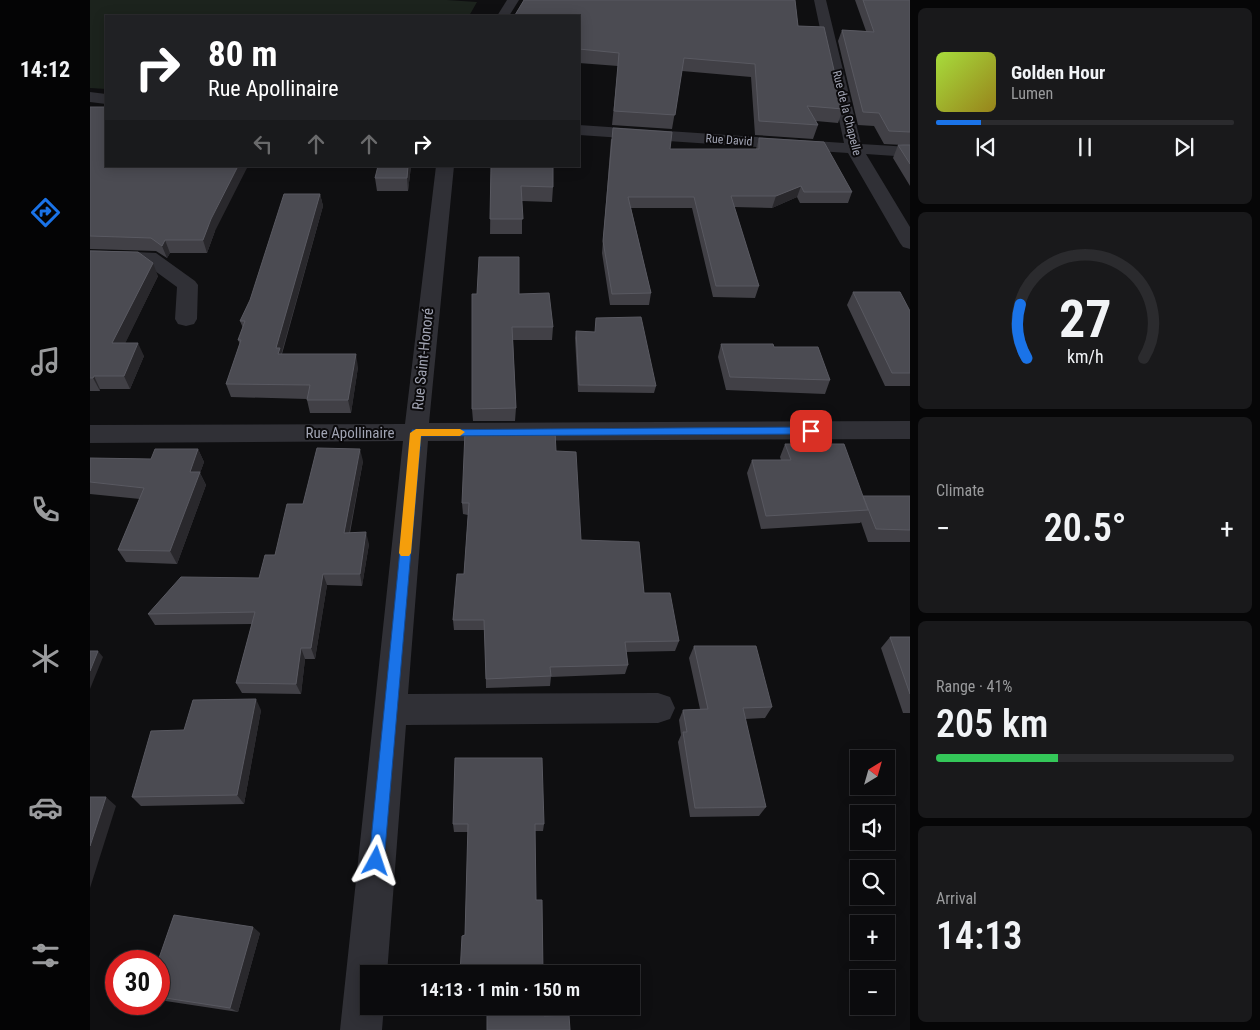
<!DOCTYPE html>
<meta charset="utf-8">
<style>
:root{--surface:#0b0b0d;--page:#19191b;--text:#f1f3f6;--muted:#9a9b9d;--line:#2b2b2e;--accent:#1a73e8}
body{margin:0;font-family:"Roboto Condensed",sans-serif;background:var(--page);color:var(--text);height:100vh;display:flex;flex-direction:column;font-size:19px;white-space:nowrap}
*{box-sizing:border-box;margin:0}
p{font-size:16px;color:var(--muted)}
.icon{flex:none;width:28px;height:28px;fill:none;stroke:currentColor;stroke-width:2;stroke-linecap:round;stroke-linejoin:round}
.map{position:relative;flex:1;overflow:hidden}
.details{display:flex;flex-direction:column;gap:8px;padding:8px;background:#060607;width:350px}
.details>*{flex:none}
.hud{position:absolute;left:15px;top:15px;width:475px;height:152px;border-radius:0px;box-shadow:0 2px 12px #0003,0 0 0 1px var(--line);background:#202124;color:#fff;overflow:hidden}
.needle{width:32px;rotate:37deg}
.tools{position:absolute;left:760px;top:750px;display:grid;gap:10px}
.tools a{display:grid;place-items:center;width:45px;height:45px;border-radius:0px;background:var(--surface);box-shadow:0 2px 12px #0003,0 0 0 1px var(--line);font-size:25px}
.speed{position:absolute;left:15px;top:950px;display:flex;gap:10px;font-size:25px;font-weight:700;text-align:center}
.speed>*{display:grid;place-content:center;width:65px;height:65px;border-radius:50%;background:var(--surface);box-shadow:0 2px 12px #0003,0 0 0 1px var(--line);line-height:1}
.speed .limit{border:8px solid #d22;background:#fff;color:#111}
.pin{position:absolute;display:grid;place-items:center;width:42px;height:42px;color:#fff;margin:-21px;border-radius:10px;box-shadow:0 2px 8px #0006}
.me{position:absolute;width:55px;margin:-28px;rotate:5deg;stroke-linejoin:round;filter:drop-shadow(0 0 4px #0008)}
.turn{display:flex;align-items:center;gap:18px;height:105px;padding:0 20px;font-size:22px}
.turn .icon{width:65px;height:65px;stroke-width:2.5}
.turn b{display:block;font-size:35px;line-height:42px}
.lanes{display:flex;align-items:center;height:48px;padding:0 20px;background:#0003;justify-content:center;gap:25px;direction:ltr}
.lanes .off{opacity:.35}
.big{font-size:38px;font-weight:600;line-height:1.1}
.details .card{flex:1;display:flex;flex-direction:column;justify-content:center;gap:8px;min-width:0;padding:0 18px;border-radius:8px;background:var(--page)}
.details .dial{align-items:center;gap:0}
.dial svg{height:130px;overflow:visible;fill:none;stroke:var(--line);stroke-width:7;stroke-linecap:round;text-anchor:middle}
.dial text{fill:var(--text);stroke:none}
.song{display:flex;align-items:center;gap:15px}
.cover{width:60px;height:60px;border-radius:8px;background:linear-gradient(135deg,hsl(80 70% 55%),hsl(50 70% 35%))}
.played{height:5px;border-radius:2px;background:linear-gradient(90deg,var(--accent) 15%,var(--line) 15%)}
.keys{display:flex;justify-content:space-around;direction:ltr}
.heat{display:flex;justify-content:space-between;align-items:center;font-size:28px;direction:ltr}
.charge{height:8px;border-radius:4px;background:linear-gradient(90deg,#34c759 41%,var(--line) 0)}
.trip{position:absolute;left:270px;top:965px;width:280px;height:50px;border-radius:0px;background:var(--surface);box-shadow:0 2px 12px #0003,0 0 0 1px var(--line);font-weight:600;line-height:50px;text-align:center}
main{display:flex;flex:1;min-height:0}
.tab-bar{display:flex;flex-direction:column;width:90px;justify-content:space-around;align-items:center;background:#040405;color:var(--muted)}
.tab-bar .icon{width:35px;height:35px}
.tab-bar .on{color:var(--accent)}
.tab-bar b{font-size:22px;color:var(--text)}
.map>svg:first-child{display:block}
.green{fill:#1c231d}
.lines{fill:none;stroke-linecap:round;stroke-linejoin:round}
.minor{fill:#303036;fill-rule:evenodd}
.wall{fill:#414046}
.shaded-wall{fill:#29282c}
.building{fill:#4b4b52;stroke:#595961}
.route{fill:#1a73e8;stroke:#114b97}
.slow{fill:#f59e0b}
.labels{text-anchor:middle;stroke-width:4;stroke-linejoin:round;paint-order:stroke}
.far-street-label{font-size:12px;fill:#a0a3b2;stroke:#0b0a0c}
.street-label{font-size:15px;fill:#a0a3b2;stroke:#0b0a0c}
</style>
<main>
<nav class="tab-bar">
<b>14:12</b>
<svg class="icon on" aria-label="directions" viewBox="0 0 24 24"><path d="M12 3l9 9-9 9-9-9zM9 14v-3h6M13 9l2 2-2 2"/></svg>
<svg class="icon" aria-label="music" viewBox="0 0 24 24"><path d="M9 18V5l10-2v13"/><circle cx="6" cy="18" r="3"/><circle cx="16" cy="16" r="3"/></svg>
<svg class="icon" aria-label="phone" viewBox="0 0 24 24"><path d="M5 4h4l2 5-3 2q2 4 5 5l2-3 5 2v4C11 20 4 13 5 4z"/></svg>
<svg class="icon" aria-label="climate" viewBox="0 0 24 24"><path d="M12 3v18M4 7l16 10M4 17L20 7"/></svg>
<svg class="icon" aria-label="car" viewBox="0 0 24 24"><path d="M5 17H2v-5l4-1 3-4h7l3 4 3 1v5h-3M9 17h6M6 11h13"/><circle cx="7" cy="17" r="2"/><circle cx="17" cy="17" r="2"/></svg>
<svg class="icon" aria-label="filters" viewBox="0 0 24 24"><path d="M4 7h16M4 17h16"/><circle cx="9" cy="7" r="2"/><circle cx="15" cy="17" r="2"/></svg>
</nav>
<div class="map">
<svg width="820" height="1030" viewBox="0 0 820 1030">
<rect width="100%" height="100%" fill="#0f0f11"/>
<path class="green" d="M 0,0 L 357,0 L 387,2 L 379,16 L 16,16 L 16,89 L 0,88 Z"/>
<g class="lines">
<path class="minor" d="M 417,0 L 429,0 L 419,16 L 407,16 Z
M 724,0 L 736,0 L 771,144 L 820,147 L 820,157 L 776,154 L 820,227 L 820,249 L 813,247 L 810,243 L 758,153 L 489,135 L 489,125 L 754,143 Z
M 0,92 L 16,94 L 16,104 L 0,102 Z
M 346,166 L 364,166 L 339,423 L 820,421 L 820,439 L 338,441 L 318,694 L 568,693 L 580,697 L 585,708 L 580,719 L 568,723 L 316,725 L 297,974 L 279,974 L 279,1006 L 294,1006 L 292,1030 L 250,1030 L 313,441 L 0,443 L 0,425 L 315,424 Z
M 0,250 L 66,253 L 105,281 L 108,285 L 107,319 L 104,324 L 96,326 L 88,324 L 85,319 L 87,287 L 54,263 L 0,262 Z"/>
</g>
<path class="wall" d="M 434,0 L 705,0 L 708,26 L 734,27 L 753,109 L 748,123 L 726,121 L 728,125 L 723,139 L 665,135 L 661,77 L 592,71 L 582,129 L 522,125 L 528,66 L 489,63 L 489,16 L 425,16 L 425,15 Z
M 765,0 L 820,0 L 820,186 L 803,158 L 808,145 L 813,145 L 794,144 L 784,126 L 768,125 L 748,41 L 752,30 L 776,31 Z
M 0,107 L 125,231 L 117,253 L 80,253 L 77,258 L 66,251 L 0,249 Z
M 669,138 L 762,192 L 758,203 L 710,203 L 707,197 L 682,208 L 644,207 L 669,286 L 665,298 L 623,297 L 602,208 L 541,208 L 561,293 L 559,305 L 520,305 L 512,253 L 521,139 L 580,149 L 666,149 Z
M 321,166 L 318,191 L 287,191 L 285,178 Z
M 401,166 L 463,187 L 462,202 L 432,201 L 432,234 L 400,234 Z
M 230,194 L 233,206 L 192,354 L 268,367 L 261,413 L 220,413 L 217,400 L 217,399 L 141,397 L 136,384 L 150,344 L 148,340 L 153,328 L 150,321 Z
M 0,251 L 68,276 L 35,343 L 54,356 L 40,389 L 10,389 L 10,391 L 0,391 Z
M 763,292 L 820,311 L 820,386 L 795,386 L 757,305 Z
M 429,294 L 463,327 L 462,340 L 423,340 L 426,408 L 425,421 L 383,421 L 382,409 Z
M 486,331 L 566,386 L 564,393 L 488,392 L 485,338 Z
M 631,344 L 684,347 L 740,380 L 735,394 L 636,390 L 628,357 Z
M 695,444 L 773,497 L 773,496 L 820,496 L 820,542 L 778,542 L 771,522 L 770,523 L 671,529 L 657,473 L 662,460 L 691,460 L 690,457 Z
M 108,449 L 114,462 L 110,473 L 116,485 L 87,564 L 36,562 L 28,550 L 50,499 L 0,494 L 0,458 L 61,459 Z
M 466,451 L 491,540 L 554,593 L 589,641 L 585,651 L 536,652 L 538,665 L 535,674 L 461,677 L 460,686 L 396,688 L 395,630 L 364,630 L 363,620 L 374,574 L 378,515 L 373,514 L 372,503 Z
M 273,461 L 260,533 L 279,544 L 272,586 L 237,585 L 225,659 L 215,659 L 211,694 L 152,693 L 146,683 L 162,624 L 65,625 L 58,614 L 169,578 L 185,555 L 213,504 Z
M 800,637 L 820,637 L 820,713 L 813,713 L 791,648 Z
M 604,646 L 682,707 L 675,718 L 655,719 L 676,807 L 669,816 L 600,817 L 588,742 L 591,735 L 589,720 L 593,710 L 610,709 L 599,658 Z
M 171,710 L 154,804 L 51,806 L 42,797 L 94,730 Z
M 363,824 L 454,824 L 453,831 L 445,831 L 375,935 L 378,832 L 364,832 Z
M 170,933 L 148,1012 L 69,1000 L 69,961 Z"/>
<path class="shaded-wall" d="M 148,166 L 158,166 L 125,231 L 117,253 L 113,240 L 121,219 Z
M 318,166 L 321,166 L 318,191 L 317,178 Z
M 711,186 L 707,197 L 682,208 L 686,196 Z
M 230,194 L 233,206 L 191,355 L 192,367 L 186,348 Z
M 75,240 L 80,253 L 77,258 L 72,246 Z
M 63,263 L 68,276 L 29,356 L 22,343 Z
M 48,343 L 54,356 L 40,389 L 34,376 Z
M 266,354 L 268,367 L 261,413 L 258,400 Z
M 4,376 L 10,389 L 10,391 L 3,378 Z
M 108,449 L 114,462 L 110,473 L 116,485 L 87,564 L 80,551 L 100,472 Z
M 270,449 L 273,461 L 257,544 L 254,533 Z
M 276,532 L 279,544 L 272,586 L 270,574 Z
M 233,574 L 237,585 L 225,659 L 221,648 Z
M 211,648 L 215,659 L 211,694 L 206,684 Z
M 8,651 L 13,657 L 0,689 L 0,671 Z
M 166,699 L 171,710 L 154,804 L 147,795 Z
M 16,797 L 26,806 L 0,888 L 0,846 Z
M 163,927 L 170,933 L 148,1012 L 140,1008 Z"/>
<path class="building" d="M 434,0 L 705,0 L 708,26 L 734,27 L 753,109 L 717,106 L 728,125 L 669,121 L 665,64 L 594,58 L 585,115 L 524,111 L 529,53 L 489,49 L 489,16 L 432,16 L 433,15 L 425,15 Z
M 773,0 L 820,0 L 820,132 L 799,131 L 789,113 L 773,112 L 752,30 L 784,32 Z
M 0,107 L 16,107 L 16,166 L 148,166 L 121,219 L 113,240 L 75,240 L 72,246 L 61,238 L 0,236 Z
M 523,128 L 582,132 L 580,149 L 669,149 L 669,138 L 734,142 L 762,192 L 714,192 L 711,186 L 686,196 L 641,196 L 669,286 L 626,286 L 604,197 L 538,197 L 561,293 L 522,294 L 513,241 Z
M 808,145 L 820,145 L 820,164 Z
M 288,166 L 318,166 L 317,178 L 285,178 Z
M 401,166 L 463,166 L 463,187 L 431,186 L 433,219 L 400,219 Z
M 194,194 L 230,194 L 186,348 L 190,348 L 188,354 L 266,354 L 258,400 L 217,400 L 220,385 L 136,384 L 151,340 L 148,340 L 155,321 L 150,321 L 160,300 Z
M 0,251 L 48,252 L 63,263 L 22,343 L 48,343 L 34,376 L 4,376 L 3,378 L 0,378 Z
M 389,257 L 429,257 L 429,294 L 459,293 L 463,327 L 422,327 L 426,408 L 382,409 L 382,294 L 387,294 Z
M 763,292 L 810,292 L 820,311 L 820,373 L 802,373 Z
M 551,317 L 566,386 L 489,385 L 486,331 L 505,332 L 506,318 Z
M 631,344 L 683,344 L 684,347 L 728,347 L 740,380 L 640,377 Z
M 465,431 L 466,451 L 486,452 L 491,540 L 549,542 L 554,593 L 580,593 L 589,641 L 535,642 L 538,665 L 460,667 L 461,676 L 396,679 L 394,620 L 363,620 L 367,574 L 374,574 L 379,503 L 372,503 L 375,432 Z
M 695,444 L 754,444 L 778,510 L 676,516 L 662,460 L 701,460 Z
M 227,448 L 270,449 L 254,533 L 276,532 L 270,574 L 233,574 L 221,648 L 211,648 L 206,684 L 146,683 L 165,612 L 58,614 L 91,577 L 169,578 L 175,555 L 185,555 L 197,504 L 213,504 Z
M 65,449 L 108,449 L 100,472 L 110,472 L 80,551 L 28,550 L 54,488 L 0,482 L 0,458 L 61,459 Z
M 773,496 L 820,496 L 820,530 L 786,529 Z
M 800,637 L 820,637 L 820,694 Z
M 604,646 L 666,646 L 682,707 L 653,708 L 676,807 L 605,808 L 593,732 L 597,732 L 593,710 L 618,709 Z
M 0,651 L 8,651 L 0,671 Z
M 166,699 L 147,795 L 42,797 L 61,731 L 94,730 L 103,700 Z
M 365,758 L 452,758 L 454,824 L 445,824 L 446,900 L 452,900 L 453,974 L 370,974 L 372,936 L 375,935 L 378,824 L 363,824 Z
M 0,797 L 16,797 L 0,846 Z
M 84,915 L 163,927 L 140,1008 L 69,997 L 68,961 Z
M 397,1006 L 454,1006 L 454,1016 L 479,1015 L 480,1030 L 397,1030 Z"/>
<path class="route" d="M 721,427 L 726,431 L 721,434 L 331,436 L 294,861 L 292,866 L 286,868 L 281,866 L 279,861 L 322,430 Z"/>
<path class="slow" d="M 326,429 L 370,429 L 375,432 L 370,436 L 331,436 L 321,553 L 319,556 L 311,556 L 309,553 L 320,433 Z"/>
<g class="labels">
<g class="far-street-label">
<text transform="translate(757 113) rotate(76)" y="4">Rue de la Chapelle</text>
<text transform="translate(639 140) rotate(4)" y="4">Rue David</text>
</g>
<g class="street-label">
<text transform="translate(333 359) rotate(-84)" y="5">Rue Saint-Honoré</text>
<text x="260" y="438">Rue Apollinaire</text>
</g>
</g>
</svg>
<div class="tools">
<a><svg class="needle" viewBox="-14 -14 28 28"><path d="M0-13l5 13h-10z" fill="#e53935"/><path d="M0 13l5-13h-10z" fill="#9a9b9d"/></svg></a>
<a><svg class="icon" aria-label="sound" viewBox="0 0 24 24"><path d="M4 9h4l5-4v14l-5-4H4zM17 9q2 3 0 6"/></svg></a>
<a><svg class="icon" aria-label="search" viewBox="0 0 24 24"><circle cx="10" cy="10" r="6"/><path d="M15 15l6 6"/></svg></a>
<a>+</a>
<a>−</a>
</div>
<div class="speed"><div class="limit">30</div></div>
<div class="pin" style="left:721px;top:431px;background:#d93025"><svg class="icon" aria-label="arrive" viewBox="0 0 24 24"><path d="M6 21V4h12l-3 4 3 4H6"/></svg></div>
<svg class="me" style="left:286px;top:861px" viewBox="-20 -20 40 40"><path d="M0-17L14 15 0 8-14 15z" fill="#1a73e8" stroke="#fff" stroke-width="4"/></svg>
<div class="trip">14:13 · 1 min · 150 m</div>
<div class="hud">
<div class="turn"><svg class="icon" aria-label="right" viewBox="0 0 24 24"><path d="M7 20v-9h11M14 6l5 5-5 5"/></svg><div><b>80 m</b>Rue Apollinaire</div></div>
<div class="lanes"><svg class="icon off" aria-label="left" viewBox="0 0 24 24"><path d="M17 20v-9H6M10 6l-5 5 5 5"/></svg><svg class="icon off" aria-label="ahead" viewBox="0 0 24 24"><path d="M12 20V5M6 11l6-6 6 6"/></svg><svg class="icon off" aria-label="ahead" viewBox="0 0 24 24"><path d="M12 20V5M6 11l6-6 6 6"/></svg><svg class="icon" aria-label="right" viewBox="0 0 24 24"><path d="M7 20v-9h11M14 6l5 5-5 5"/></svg></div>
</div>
</div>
<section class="details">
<div class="card">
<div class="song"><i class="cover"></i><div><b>Golden Hour</b><p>Lumen</p></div></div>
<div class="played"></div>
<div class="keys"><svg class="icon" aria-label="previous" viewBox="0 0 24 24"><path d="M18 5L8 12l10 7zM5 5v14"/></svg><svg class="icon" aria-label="pause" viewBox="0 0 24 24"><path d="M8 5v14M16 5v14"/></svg><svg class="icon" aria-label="next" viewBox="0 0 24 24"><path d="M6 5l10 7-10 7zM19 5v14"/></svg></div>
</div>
<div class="card dial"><svg viewBox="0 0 100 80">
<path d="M14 69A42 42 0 1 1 86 69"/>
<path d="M14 69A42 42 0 0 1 10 36" stroke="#1a73e8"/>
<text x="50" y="56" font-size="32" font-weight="700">27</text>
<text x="50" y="72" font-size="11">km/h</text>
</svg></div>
<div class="card"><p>Climate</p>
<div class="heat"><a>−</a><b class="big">20.5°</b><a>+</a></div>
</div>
<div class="card"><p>Range · 41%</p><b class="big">205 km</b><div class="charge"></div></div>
<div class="card"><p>Arrival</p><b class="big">14:13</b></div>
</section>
</main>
